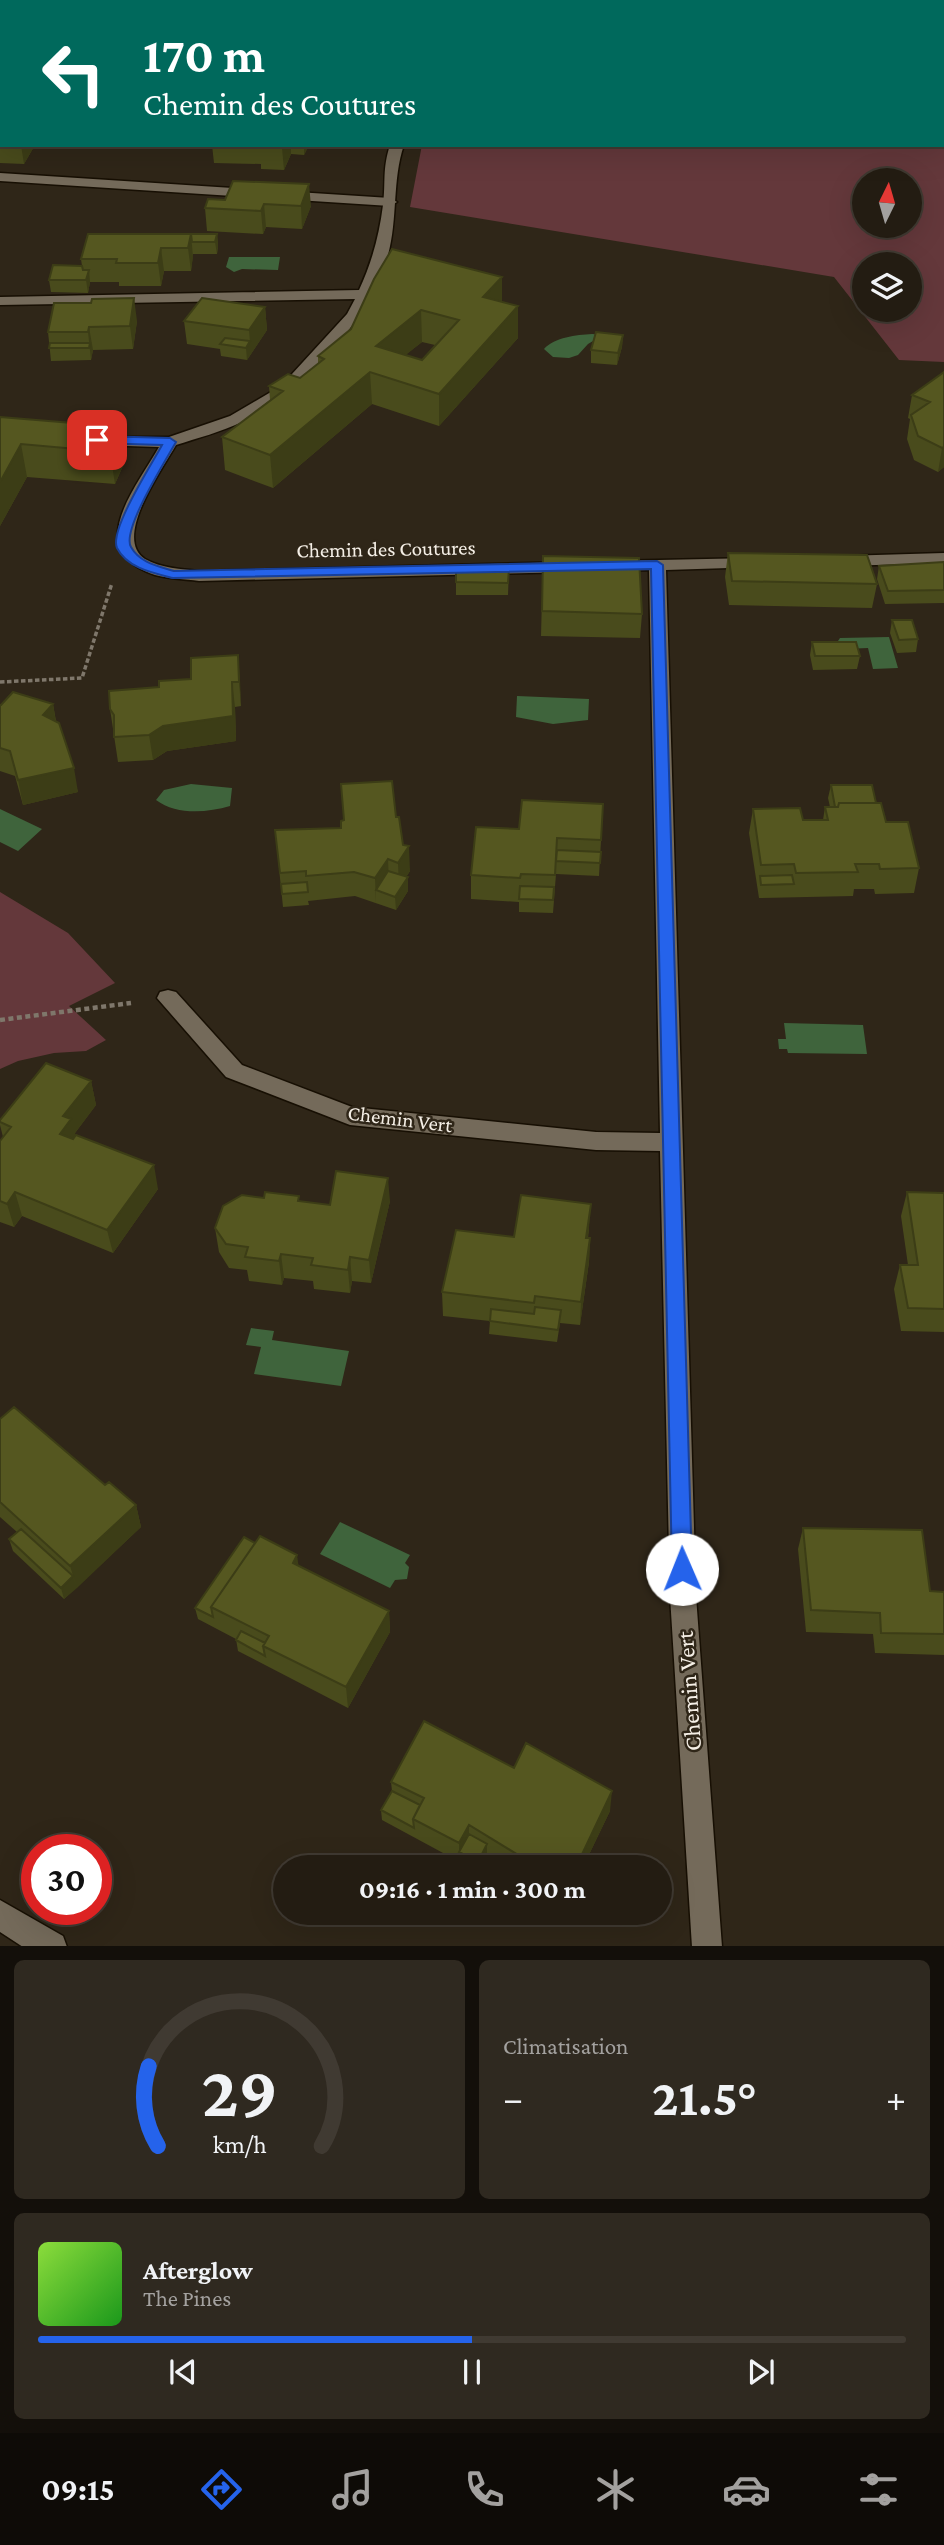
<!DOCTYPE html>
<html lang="fr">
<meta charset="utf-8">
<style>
:root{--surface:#231c12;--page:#2f2920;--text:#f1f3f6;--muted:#a3a19f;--line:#403a32;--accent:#2563eb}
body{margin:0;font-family:"Crimson Pro",serif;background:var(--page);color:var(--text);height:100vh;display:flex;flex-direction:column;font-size:26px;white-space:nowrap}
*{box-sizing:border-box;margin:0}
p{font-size:23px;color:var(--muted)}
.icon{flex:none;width:38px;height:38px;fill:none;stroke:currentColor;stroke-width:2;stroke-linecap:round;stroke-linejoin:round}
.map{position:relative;height:1946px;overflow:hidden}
.side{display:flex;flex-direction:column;gap:14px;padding:14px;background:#130f0a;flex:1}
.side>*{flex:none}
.guide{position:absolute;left:0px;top:0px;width:945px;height:147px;box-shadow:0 7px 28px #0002,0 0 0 2px var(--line);background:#00695c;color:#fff;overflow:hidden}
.needle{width:46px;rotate:5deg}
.tools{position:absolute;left:852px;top:168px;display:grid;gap:14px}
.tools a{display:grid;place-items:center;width:70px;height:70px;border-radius:50%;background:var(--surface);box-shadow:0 7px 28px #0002,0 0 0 2px var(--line);font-size:35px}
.speed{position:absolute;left:21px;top:1834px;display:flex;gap:14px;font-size:35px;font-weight:700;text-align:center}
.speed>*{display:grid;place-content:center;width:91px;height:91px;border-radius:50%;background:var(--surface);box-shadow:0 7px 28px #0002,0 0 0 2px var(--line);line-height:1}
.speed .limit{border:10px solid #d22;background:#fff;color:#111}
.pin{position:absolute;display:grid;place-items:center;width:60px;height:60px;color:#fff;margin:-30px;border-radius:14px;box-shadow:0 4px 10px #0006}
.me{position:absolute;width:77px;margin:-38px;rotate:359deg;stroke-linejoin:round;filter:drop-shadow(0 0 5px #0008)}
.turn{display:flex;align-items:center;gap:24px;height:147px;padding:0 28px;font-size:32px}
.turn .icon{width:91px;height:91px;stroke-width:2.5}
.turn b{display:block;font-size:49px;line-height:60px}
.big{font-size:52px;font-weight:700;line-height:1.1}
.side .card{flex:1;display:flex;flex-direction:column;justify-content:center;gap:10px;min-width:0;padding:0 24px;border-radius:10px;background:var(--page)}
.side .dial{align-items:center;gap:0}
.dial svg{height:182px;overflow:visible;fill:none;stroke:var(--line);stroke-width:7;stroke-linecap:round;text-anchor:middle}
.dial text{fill:var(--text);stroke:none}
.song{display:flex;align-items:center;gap:21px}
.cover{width:84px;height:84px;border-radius:10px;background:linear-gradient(135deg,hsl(90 70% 55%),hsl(120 70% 35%))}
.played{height:7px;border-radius:4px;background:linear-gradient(90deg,var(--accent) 50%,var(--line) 50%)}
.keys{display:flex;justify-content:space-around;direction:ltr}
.heat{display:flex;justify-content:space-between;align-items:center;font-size:38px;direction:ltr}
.side .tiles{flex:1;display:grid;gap:14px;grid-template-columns:1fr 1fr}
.card:last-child{grid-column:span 2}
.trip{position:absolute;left:273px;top:1855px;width:399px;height:70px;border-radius:35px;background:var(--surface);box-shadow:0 7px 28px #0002,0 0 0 2px var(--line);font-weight:700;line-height:70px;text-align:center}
.menu{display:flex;height:112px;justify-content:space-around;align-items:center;background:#0e0b07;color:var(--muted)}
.menu .icon{width:49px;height:49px}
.menu .on{color:var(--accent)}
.menu b{font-size:32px;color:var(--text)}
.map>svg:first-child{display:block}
.green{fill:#64383b;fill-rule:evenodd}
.water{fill:#3f643c}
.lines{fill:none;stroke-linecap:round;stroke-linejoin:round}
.lane-casing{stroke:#170f03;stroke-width:3}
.street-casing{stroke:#170f03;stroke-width:3}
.path-far1{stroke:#7f776b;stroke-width:3.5;stroke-dasharray:4.5 2.5;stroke-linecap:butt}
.path{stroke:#7f776b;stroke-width:4.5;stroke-dasharray:5 3.5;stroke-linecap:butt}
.lane{fill:#746a5a;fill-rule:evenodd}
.street{fill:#746a5a;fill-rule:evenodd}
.wall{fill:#494b1c;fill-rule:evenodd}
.shaded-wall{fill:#3c3d16}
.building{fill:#555720;stroke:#3c3d16;stroke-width:2;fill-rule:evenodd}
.route{fill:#2563eb;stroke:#184099;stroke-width:2}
.labels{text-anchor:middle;stroke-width:5;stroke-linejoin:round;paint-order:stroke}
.street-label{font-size:21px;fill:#f5efe6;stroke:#2f2618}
.near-street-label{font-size:24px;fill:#f5efe6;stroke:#2f2618}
</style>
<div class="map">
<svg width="944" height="1947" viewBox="0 0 944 1947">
<rect width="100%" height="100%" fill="#2f2618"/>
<path class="green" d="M 597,0 L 944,0 L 944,362 L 899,360 L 834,277 L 410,207 L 422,145 L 943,145 L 943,2 L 594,2 ZM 864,180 L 910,180 L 910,226 L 864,226 ZM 864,264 L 910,264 L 910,310 L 864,310 Z
M 0,892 L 68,933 L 115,983 L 69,1006 L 106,1040 L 86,1051 L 54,1053 L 18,1061 L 0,1069 Z"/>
<path class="water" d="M 229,257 L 280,257 L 278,270 L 242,269 L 234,272 L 226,267 Z
M 592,334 L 603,335 L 588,344 L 578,355 L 569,358 L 553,357 L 544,349 C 555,337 576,335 592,334 Z
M 889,637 L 898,668 L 873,669 L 868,648 L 843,649 L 836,644 L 840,638 Z
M 517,696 L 589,699 L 588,720 L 553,724 L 516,717 Z
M 191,784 L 232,788 L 230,806 C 206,813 176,815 156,800 L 164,790 Z
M 0,809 L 42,829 L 18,851 L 0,842 Z
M 784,1023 L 863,1025 L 867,1054 L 788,1053 L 787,1049 L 779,1049 L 778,1039 L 786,1039 Z
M 251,1328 L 274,1331 L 272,1340 L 349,1351 L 341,1386 L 254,1374 L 261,1347 L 246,1345 Z
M 340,1522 L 410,1555 L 405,1563 L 409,1567 L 407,1579 L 395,1580 L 390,1588 L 320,1554 Z"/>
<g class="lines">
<g class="lane-casing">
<path id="lane" d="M 0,99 L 2,99 L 2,107 L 0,107 Z
M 0,173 L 390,198 L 397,202 L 390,206 L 0,181 Z"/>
</g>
<g class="street-casing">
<path id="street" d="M 564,0 L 577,0 L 563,2 Z
M 0,28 L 2,28 L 2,36 L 0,36 Z
M 390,145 L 404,145 C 392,180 398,219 388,255 C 372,318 300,395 242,422 C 221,432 198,438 176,445 C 163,468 112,538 145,559 C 161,568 181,569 199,571 L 572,562 L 581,567 L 572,572 L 199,581 C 185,579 169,579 155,575 C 82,551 135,489 159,447 L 95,445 L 87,440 L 89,437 L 169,437 L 230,416 L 281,386 L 347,314 L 355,299 L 0,305 L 0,297 L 359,290 C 372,262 379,236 383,205 C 386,181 382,170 390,145 Z
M 944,553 L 944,563 L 842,566 L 833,561 L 842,556 Z
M 754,558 L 760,559 L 763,563 L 760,567 L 666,570 L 696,1596 L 722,1947 L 692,1947 L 670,1596 L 660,1151 L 596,1150 L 350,1125 L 226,1077 L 157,998 L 160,992 L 168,990 L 176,992 L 242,1065 L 352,1107 L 596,1132 L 660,1133 L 649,570 L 611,571 L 602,566 L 611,561 Z
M 0,1900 L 63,1936 L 67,1947 L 23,1947 L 0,1932 Z"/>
</g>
<path class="path-far1" d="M 0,682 L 82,678 L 112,583"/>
<path class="path" d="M 0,1020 L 131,1003"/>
<use href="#lane" class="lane"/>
<use href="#street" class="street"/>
</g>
<path class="wall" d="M 0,0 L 67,0 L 66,2 L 19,1 L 18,2 L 2,2 L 2,10 L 0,10 Z
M 162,0 L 274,0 L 273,2 L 162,2 Z
M 0,112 L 2,112 L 2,145 L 35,145 L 24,164 L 0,163 Z
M 212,145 L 309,145 L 304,155 L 291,154 L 284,170 L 261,169 L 261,164 L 214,163 Z
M 208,199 L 311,206 L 302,229 L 266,227 L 263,234 L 207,231 L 205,208 Z
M 217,234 L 218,246 L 217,254 L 193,254 L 191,271 L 164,271 L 161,286 L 119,286 L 119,282 L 90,282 L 88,293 L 51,292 L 49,280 L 82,266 L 81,259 Z
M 502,277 L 502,302 L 518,338 L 439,426 L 372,404 L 273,488 L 225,470 L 222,437 L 270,400 L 269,386 L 300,378 L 318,363 L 318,356 L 351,329 ZM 422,342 L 435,345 L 422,360 L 405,355 Z
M 54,303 L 137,321 L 133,349 L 93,350 L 91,360 L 51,361 L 48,332 Z
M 265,307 L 267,330 L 247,360 L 221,356 L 220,349 L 187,344 L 184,321 Z
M 623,335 L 622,347 L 617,365 L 591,363 L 591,350 Z
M 944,372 L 944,467 L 938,472 L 914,460 L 907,439 L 910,419 L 908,418 L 912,395 Z
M 0,417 L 121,427 L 126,459 L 115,484 L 27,477 L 0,526 Z
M 728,553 L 877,584 L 872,608 L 729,605 L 725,577 Z
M 543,556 L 642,614 L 640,638 L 541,636 Z
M 944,559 L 944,603 L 885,604 L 877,579 L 879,566 L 944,562 Z
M 509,568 L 508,595 L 456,595 L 456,569 Z
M 892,620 L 918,639 L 916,652 L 897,653 L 890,633 Z
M 812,642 L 860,656 L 857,669 L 813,670 L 810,655 Z
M 238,655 L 241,706 L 235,707 L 236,741 L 167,751 L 153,760 L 118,762 L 110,709 L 159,687 L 191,679 Z
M 53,704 L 56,721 L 78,792 L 23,805 L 15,776 L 0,771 L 0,705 Z
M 341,784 L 396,817 L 410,871 L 406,877 L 408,891 L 396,910 L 355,896 L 308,901 L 309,905 L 283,907 L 275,830 L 341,828 L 344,820 Z
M 831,785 L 876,803 L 886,822 L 919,868 L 914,893 L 875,894 L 874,889 L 854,889 L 853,896 L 759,898 L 749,833 L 753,809 L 803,820 L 823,820 L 825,807 L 830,807 L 828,798 Z
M 603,804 L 599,876 L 556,874 L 553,913 L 519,912 L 519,902 L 471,899 L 471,875 L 519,829 Z
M 91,1081 L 96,1105 L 75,1133 L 75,1136 L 158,1189 L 113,1253 L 22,1216 L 14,1227 L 0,1222 L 0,1141 L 3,1137 L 0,1125 L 0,1120 Z
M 907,1192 L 944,1193 L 944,1332 L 901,1331 L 894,1289 L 900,1265 L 908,1265 L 901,1216 Z
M 390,1201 L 371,1283 L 352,1281 L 350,1293 L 314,1289 L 313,1281 L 284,1278 L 282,1285 L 249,1281 L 247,1270 L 229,1268 L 219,1252 L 215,1228 L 299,1202 L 330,1205 Z
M 589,1228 L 588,1238 L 590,1238 L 589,1262 L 580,1325 L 560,1323 L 557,1342 L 489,1334 L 490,1321 L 443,1316 L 442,1292 L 514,1237 Z
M 0,1419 L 136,1505 L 141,1527 L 64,1599 L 13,1551 L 9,1539 L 17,1532 L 0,1517 Z
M 803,1528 L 930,1591 L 944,1592 L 944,1655 L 875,1653 L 873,1634 L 806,1632 L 798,1549 Z
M 299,1566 L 389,1611 L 390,1632 L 348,1708 L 238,1651 L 236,1639 L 198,1619 L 195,1608 Z
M 514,1768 L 610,1811 L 583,1867 L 507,1867 L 487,1855 L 480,1867 L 469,1867 L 382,1820 L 381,1810 L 392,1791 L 391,1782 Z"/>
<path class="shaded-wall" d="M 215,0 L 248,0 L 249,2 L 214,2 Z
M 21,145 L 35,145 L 24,164 Z
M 284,145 L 291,145 L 291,154 L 284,170 L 282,148 Z
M 304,145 L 309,145 L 304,155 Z
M 309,184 L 311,206 L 302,229 L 301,206 Z
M 264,204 L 266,227 L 263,234 L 261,211 Z
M 191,234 L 193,257 L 191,271 L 188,248 Z
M 217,234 L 218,246 L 217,254 L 215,242 Z
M 161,248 L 164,271 L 161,286 L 158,263 Z
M 89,270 L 90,282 L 88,293 L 86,280 Z
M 502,277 L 502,309 L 483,297 Z
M 134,298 L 137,321 L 133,349 L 130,326 Z
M 518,306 L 518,338 L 439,426 L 439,394 Z
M 265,307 L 267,330 L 251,354 L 249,330 Z
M 421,310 L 422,342 L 381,375 L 376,346 Z
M 89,327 L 93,350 L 91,360 L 88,332 Z
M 623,335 L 622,347 L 617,365 L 618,353 Z
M 250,341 L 251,354 L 247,360 L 246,348 Z
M 370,372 L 372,404 L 273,488 L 270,455 Z
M 121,427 L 126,459 L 115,484 L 110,452 Z
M 21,444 L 27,477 L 0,526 L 0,482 Z
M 944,447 L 944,467 L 938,472 L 942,448 Z
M 238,655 L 240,679 L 241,706 L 239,682 Z
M 232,682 L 235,707 L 236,741 L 167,751 L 153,760 L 149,735 Z
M 53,704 L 57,729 L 43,715 Z
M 74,768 L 78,792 L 23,805 L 18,780 Z
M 409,846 L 410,871 L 399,888 L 398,863 Z
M 388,859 L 389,884 L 376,890 L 376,903 L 375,878 Z
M 408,877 L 408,891 L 396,910 L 395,897 Z
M 91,1081 L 96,1105 L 75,1133 L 77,1143 L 60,1134 L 63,1116 Z
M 154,1165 L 158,1189 L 113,1253 L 107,1230 Z
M 388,1178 L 390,1201 L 371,1283 L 369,1260 Z
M 15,1192 L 22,1216 L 14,1227 L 7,1204 Z
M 591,1204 L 589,1228 L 584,1261 L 586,1238 Z
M 590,1238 L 589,1262 L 580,1325 L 581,1302 Z
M 281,1254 L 284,1278 L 282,1285 L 279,1261 Z
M 350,1257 L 352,1281 L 350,1293 L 348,1270 Z
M 136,1505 L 141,1527 L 77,1588 L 70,1566 Z
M 297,1555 L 300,1576 L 293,1563 Z
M 73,1576 L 77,1588 L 64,1599 L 61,1588 Z
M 389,1611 L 390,1632 L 348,1708 L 346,1687 Z
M 612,1791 L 610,1811 L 583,1867 L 576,1867 Z
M 469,1825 L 469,1844 L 459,1852 L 459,1843 Z
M 487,1844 L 487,1854 L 480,1867 L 478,1867 L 478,1862 Z"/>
<path class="building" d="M 199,0 L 215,0 L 214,2 L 198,2 Z
M 474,0 L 500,0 L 506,2 L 471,1 Z
M 0,112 L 2,112 L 2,127 L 0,127 Z
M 260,145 L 284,145 L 282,148 L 260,146 Z
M 233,181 L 309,184 L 301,206 L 264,204 L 261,211 L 205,208 L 208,199 L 225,200 Z
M 88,234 L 191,234 L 188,248 L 161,248 L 158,263 L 116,263 L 117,259 L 81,259 Z
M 191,234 L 217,234 L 215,242 L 192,242 Z
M 392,249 L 502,277 L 483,297 L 518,306 L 439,394 L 370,372 L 270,455 L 222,437 L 283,391 L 269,386 L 288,374 L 300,378 L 324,359 L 318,356 L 351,329 L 374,279 ZM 421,310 L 459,320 L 422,360 L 376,346 Z
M 53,265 L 82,266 L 83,270 L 89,270 L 86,280 L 49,280 Z
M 134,298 L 130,326 L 89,327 L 88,332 L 48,332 L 54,303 L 91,303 L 92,299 Z
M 202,298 L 265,307 L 249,330 L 184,321 Z
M 596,332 L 623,335 L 618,353 L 591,350 Z
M 225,338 L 250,341 L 246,348 L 220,344 Z
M 50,343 L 90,343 L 89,348 L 49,348 Z
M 944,372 L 944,447 L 942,448 L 918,436 L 911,415 L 930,402 L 912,395 Z
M 0,417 L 121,427 L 110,452 L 21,444 L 0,482 Z
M 728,553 L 867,555 L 877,584 L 732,581 Z
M 543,556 L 639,558 L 642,614 L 542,611 Z
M 944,562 L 944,590 L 888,591 L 879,566 Z
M 509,568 L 508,583 L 456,582 L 456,569 Z
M 892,620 L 912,620 L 918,639 L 899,640 Z
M 812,642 L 856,642 L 860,656 L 815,656 Z
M 238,655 L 239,682 L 232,682 L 233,716 L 163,726 L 149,735 L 114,737 L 114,715 L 110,709 L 109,691 L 159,687 L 159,681 L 191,679 L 191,658 Z
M 13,692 L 53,704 L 43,715 L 59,723 L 74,768 L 18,780 L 10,751 L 0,748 L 0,705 L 1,705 Z
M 392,781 L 396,817 L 399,817 L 403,845 L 409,846 L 398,863 L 388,859 L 375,878 L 354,872 L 306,876 L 306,871 L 280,873 L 275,830 L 341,828 L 341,821 L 344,820 L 341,784 Z
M 831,785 L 872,785 L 876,803 L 839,803 L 838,807 L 835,807 Z
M 522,800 L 603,804 L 601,840 L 557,838 L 555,875 L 521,874 L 520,878 L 471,875 L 476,827 L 519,829 Z
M 839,803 L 881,803 L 886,822 L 908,822 L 919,868 L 880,869 L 879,864 L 855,864 L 858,872 L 796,873 L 794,864 L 761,865 L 753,809 L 800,808 L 803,820 L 828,820 L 825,807 L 838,807 Z
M 557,850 L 601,852 L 600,863 L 556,861 Z
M 388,871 L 408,877 L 395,897 L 376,890 Z
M 792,875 L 794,884 L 761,885 L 760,876 Z
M 307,882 L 308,892 L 282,894 L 281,884 Z
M 520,886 L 554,887 L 553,900 L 519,899 Z
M 46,1063 L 91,1081 L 63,1116 L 71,1119 L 60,1134 L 73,1139 L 76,1135 L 154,1165 L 107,1230 L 15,1192 L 7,1204 L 0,1201 L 0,1141 L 11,1127 L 0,1122 L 0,1120 Z
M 336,1171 L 388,1178 L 369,1260 L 350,1257 L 348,1270 L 311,1265 L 313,1258 L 281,1254 L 279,1261 L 245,1257 L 248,1247 L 226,1244 L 215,1228 L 223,1206 L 242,1195 L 264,1198 L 265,1192 L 299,1196 L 298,1201 L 330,1205 Z
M 907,1192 L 944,1193 L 944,1309 L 908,1308 L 900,1265 L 918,1265 Z
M 521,1195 L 591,1204 L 586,1238 L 590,1238 L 581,1302 L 535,1296 L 534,1303 L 442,1292 L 456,1230 L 514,1237 Z
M 535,1307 L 561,1310 L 558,1330 L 490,1321 L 491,1309 L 534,1314 Z
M 14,1407 L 105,1485 L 109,1482 L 136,1505 L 70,1566 L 0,1502 L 0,1419 Z
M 803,1528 L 922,1530 L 930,1591 L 944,1592 L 944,1634 L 881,1633 L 880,1613 L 811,1610 Z
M 21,1529 L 73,1576 L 61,1588 L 9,1539 Z
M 260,1536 L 297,1555 L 293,1563 L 389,1611 L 346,1687 L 263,1646 L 269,1636 L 211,1607 Z
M 244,1537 L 255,1543 L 211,1607 L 213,1617 L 195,1608 Z
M 241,1631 L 265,1643 L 263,1646 L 265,1656 L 236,1640 Z
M 424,1721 L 514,1768 L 526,1743 L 612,1791 L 576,1867 L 538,1867 L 469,1825 L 459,1843 L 413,1819 L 424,1798 L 391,1782 Z
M 392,1791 L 420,1805 L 413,1819 L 414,1828 L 381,1810 Z
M 469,1834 L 487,1844 L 478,1862 L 459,1852 Z"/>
<path class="route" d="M 97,436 L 170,438 L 176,442 C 166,460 121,531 131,547 C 140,563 158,566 174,571 L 657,561 L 663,565 L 692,1569 L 689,1576 L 682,1579 L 675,1576 L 672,1569 L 651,569 L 173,578 C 153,573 127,568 117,548 C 109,530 152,464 162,445 L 93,443 L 91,440 Z"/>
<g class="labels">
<g class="street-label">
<text transform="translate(386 549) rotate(-1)" y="7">Chemin des Coutures</text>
<text transform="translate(400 1119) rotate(7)" y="7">Chemin Vert</text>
</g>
<g class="near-street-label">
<text transform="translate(689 1691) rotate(-94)" y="8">Chemin Vert</text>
</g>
</g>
</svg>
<div class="tools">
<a><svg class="needle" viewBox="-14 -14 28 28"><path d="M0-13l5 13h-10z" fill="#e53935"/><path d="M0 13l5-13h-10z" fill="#a3a19f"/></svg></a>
<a><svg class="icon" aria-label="layers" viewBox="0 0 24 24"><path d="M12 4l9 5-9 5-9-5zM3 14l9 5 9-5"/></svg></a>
</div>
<div class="speed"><div class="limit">30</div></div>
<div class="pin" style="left:97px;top:440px;background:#d93025"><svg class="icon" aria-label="arrive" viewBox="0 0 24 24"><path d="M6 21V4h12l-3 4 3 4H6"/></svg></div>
<svg class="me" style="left:682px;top:1569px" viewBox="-20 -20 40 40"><circle r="19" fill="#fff"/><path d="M0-13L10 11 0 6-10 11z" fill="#2563eb"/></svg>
<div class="trip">09:16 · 1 min · 300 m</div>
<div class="guide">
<div class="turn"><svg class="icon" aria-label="left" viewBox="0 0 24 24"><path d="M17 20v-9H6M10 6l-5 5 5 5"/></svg><div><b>170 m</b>Chemin des Coutures</div></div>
</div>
</div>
<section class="side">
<div class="tiles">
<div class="card dial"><svg viewBox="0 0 100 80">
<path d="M14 69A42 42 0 1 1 86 69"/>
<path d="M14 69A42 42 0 0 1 10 34" stroke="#2563eb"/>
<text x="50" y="56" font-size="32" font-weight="700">29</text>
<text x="50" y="72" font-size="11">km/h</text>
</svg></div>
<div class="card"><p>Climatisation</p>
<div class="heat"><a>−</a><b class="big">21.5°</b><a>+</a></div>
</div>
<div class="card">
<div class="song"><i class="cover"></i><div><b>Afterglow</b><p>The Pines</p></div></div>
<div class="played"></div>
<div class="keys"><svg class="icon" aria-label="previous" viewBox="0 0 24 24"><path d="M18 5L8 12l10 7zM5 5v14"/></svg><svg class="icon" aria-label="pause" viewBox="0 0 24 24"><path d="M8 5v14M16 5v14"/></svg><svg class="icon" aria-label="next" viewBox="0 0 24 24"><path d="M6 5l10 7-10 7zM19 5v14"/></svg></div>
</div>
</div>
</section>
<nav class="menu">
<b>09:15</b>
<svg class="icon on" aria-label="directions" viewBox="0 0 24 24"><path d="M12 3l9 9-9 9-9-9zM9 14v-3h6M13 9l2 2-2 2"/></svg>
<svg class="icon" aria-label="music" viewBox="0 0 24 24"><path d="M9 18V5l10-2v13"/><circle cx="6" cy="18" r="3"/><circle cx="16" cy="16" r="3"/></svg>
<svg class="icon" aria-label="phone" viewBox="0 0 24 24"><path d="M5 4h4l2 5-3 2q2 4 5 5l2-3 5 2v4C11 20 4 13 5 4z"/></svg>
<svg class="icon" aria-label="climate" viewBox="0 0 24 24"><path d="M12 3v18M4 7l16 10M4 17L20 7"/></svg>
<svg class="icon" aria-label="car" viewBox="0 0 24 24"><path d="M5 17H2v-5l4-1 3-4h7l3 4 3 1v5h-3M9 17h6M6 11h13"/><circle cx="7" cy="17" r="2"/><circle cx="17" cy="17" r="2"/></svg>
<svg class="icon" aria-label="filters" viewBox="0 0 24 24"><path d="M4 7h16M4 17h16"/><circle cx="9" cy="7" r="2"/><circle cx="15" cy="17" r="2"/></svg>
</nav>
